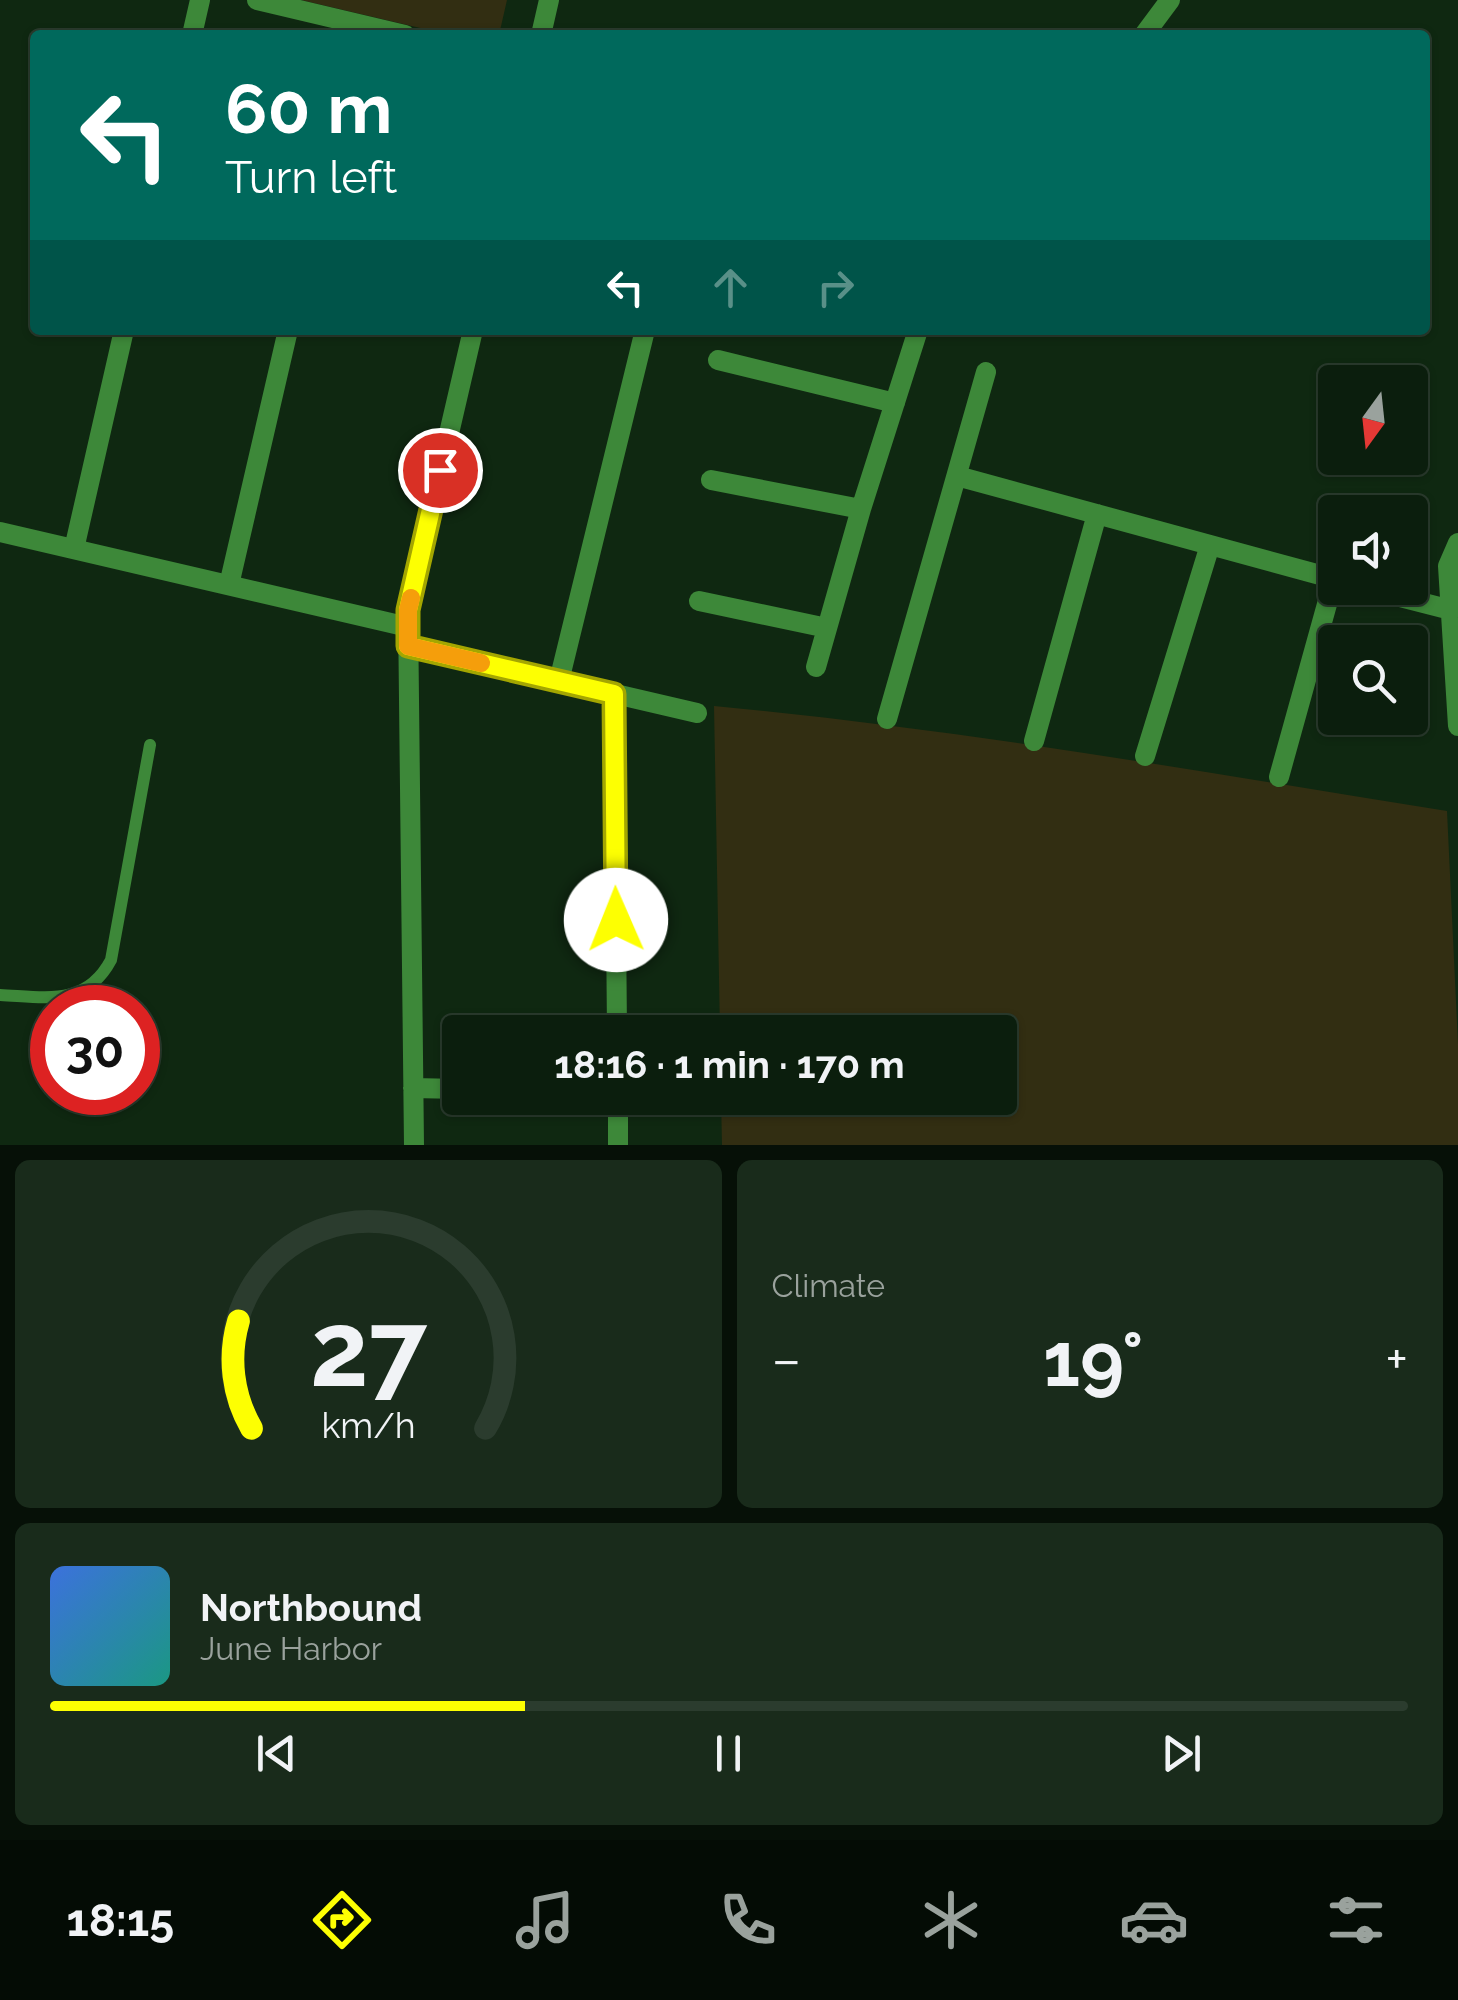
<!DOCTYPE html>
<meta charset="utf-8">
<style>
:root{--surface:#0b1e0d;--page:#192b1b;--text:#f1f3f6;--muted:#9aa29d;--line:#2b3c2e;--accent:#fdff02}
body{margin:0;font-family:Raleway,sans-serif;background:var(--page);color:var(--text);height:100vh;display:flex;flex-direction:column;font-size:38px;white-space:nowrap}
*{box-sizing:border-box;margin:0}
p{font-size:32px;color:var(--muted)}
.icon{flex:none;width:55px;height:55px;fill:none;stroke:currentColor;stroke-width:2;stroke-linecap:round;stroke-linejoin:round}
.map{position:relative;height:1145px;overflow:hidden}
.side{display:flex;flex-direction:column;gap:15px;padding:15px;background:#061007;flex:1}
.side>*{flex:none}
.top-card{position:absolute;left:30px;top:30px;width:1400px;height:305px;border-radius:10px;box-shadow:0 2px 8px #0004,0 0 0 2px var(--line);background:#00695c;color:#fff;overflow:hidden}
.needle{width:65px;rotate:195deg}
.controls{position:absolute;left:1318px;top:365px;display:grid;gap:20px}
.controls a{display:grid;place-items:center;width:110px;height:110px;border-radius:10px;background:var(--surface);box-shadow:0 2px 8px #0004,0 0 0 2px var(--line);font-size:50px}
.speed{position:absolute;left:30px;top:985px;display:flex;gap:20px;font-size:50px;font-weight:700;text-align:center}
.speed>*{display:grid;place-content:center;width:130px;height:130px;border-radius:50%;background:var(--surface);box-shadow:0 2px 8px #0004,0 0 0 2px var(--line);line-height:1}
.speed .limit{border:15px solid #d22;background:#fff;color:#111}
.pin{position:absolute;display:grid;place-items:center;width:85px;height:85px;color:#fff;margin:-42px;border:5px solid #fff;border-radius:50%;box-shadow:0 2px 10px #0007}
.me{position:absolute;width:110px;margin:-55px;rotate:359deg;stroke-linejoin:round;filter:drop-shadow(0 0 8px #0008)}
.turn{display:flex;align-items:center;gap:35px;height:210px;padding:0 30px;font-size:45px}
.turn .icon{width:130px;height:130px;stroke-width:2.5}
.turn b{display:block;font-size:70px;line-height:85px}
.lanes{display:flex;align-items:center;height:95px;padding:0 30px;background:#0003;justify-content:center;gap:50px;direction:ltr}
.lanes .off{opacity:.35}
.big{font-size:75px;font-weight:700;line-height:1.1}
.side .tile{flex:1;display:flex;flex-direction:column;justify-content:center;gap:15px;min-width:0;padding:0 35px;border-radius:15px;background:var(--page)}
.side .dial{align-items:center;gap:0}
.dial svg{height:260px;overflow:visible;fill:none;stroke:var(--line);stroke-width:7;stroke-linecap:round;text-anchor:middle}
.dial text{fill:var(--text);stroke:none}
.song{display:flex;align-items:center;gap:30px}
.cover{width:120px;height:120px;border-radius:15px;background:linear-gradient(135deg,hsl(220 70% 55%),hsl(170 70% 35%))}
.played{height:10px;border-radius:5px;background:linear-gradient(90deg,var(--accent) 35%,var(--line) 35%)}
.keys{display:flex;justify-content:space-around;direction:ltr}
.heat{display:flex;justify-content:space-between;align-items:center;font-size:55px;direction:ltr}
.side .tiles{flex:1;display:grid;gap:15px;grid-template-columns:1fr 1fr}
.tile:last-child{grid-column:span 2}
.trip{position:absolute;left:442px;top:1015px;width:575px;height:100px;border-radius:10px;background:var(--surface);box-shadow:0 2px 8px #0004,0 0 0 2px var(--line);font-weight:700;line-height:100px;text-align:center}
.menu{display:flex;height:160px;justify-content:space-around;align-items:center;background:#040c05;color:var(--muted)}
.menu .icon{width:70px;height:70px}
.menu .active{color:var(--accent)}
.menu b{font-size:45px;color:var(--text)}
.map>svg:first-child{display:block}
.green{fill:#322e12}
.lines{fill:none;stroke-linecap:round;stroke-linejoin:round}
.service{stroke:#3d8839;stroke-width:12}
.minor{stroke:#3d8839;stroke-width:20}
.route-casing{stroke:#a4a601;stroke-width:25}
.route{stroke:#fdff02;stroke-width:18}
.slow{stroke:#f59e0b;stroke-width:18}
</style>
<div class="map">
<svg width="1458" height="1145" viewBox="0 0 1458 1145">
<rect width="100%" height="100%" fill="#0f2811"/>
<path class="green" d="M 301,0 L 507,0 L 499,35 L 450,35 Z
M 714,706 C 960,729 1203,772 1447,811 L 1458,1044 L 1458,1145 L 722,1145 L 721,1098 L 1000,1098 L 1000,1032 L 720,1032 Z"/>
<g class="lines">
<path class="service" d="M 0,995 C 45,997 86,1007 111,960 L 150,745"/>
<path class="minor" d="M 257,0 L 405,35
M 192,35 L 200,0
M 541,35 L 549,0
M 1144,35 L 1170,0
M 718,360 L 895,403
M 957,476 L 1335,579
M 711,480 L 861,509
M 0,532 L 408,627
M 1458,543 L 1448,566 L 1458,726
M 74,549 L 124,330
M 229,585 L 288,330
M 1365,588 L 1451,610
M 699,601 L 827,628
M 409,646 L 697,713
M 816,667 L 861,509 L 918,330
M 559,681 L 645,330
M 614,694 L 617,1032
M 887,719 L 986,372
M 1034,741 L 1097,514
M 1145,756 L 1210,545
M 1279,777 L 1334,579
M 413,1088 L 460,1089
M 618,1098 L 618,1145
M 414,1145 L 408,610 L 473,330"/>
</g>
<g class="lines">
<g class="route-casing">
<path id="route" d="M 440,470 L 408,610 L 408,646 L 614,694 L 616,920"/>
</g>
<use href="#route" class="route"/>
<path class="slow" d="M 411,598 L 408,610 L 408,646 L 481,663"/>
</g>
</svg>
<div class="controls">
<a><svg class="needle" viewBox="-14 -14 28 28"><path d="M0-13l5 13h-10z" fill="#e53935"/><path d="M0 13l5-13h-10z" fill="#9aa29d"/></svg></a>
<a><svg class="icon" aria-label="sound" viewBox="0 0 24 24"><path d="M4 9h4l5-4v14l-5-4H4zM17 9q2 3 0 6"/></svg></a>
<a><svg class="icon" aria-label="search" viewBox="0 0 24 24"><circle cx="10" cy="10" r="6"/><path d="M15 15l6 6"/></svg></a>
</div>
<div class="speed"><div class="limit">30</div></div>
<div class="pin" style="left:440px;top:470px;background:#d93025"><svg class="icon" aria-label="arrive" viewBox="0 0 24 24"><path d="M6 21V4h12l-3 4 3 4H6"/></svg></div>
<svg class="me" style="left:616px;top:920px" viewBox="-20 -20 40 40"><circle r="19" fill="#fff"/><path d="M0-13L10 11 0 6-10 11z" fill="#fdff02"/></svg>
<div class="trip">18:16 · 1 min · 170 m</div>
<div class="top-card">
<div class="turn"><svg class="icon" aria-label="left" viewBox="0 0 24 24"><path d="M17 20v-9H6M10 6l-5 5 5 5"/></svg><div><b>60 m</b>Turn left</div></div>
<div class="lanes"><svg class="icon" aria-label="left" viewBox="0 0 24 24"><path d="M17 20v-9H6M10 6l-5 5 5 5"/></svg><svg class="icon off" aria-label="ahead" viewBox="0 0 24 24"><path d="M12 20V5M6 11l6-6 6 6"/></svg><svg class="icon off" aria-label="right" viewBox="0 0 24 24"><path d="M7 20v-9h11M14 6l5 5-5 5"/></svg></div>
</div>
</div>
<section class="side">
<div class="tiles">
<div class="tile dial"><svg viewBox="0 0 100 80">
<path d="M14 69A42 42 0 1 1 86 69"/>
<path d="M14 69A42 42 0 0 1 10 36" stroke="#fdff02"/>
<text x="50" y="56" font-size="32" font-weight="700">27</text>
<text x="50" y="72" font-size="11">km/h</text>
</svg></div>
<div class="tile"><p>Climate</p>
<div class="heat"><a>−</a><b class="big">19°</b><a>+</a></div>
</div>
<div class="tile">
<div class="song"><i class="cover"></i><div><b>Northbound</b><p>June Harbor</p></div></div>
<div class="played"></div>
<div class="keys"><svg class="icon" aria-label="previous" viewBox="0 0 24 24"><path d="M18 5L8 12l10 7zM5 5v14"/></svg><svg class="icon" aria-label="pause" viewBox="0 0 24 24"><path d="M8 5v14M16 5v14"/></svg><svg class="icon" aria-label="next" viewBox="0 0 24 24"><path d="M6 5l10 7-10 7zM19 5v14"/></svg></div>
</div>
</div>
</section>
<nav class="menu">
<b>18:15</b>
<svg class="icon active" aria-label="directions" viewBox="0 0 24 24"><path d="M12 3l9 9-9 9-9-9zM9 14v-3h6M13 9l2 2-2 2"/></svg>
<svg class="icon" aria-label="music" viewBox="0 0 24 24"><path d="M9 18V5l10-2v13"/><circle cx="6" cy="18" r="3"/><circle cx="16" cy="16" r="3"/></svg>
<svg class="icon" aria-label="phone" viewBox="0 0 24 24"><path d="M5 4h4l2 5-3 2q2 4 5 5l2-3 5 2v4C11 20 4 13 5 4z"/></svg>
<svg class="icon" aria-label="climate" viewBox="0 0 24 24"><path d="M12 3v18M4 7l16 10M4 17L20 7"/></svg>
<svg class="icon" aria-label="car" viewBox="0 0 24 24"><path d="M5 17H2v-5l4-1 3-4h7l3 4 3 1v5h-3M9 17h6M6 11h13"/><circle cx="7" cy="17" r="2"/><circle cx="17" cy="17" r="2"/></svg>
<svg class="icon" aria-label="filters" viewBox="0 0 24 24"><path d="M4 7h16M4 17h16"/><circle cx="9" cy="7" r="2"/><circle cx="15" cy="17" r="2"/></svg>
</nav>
